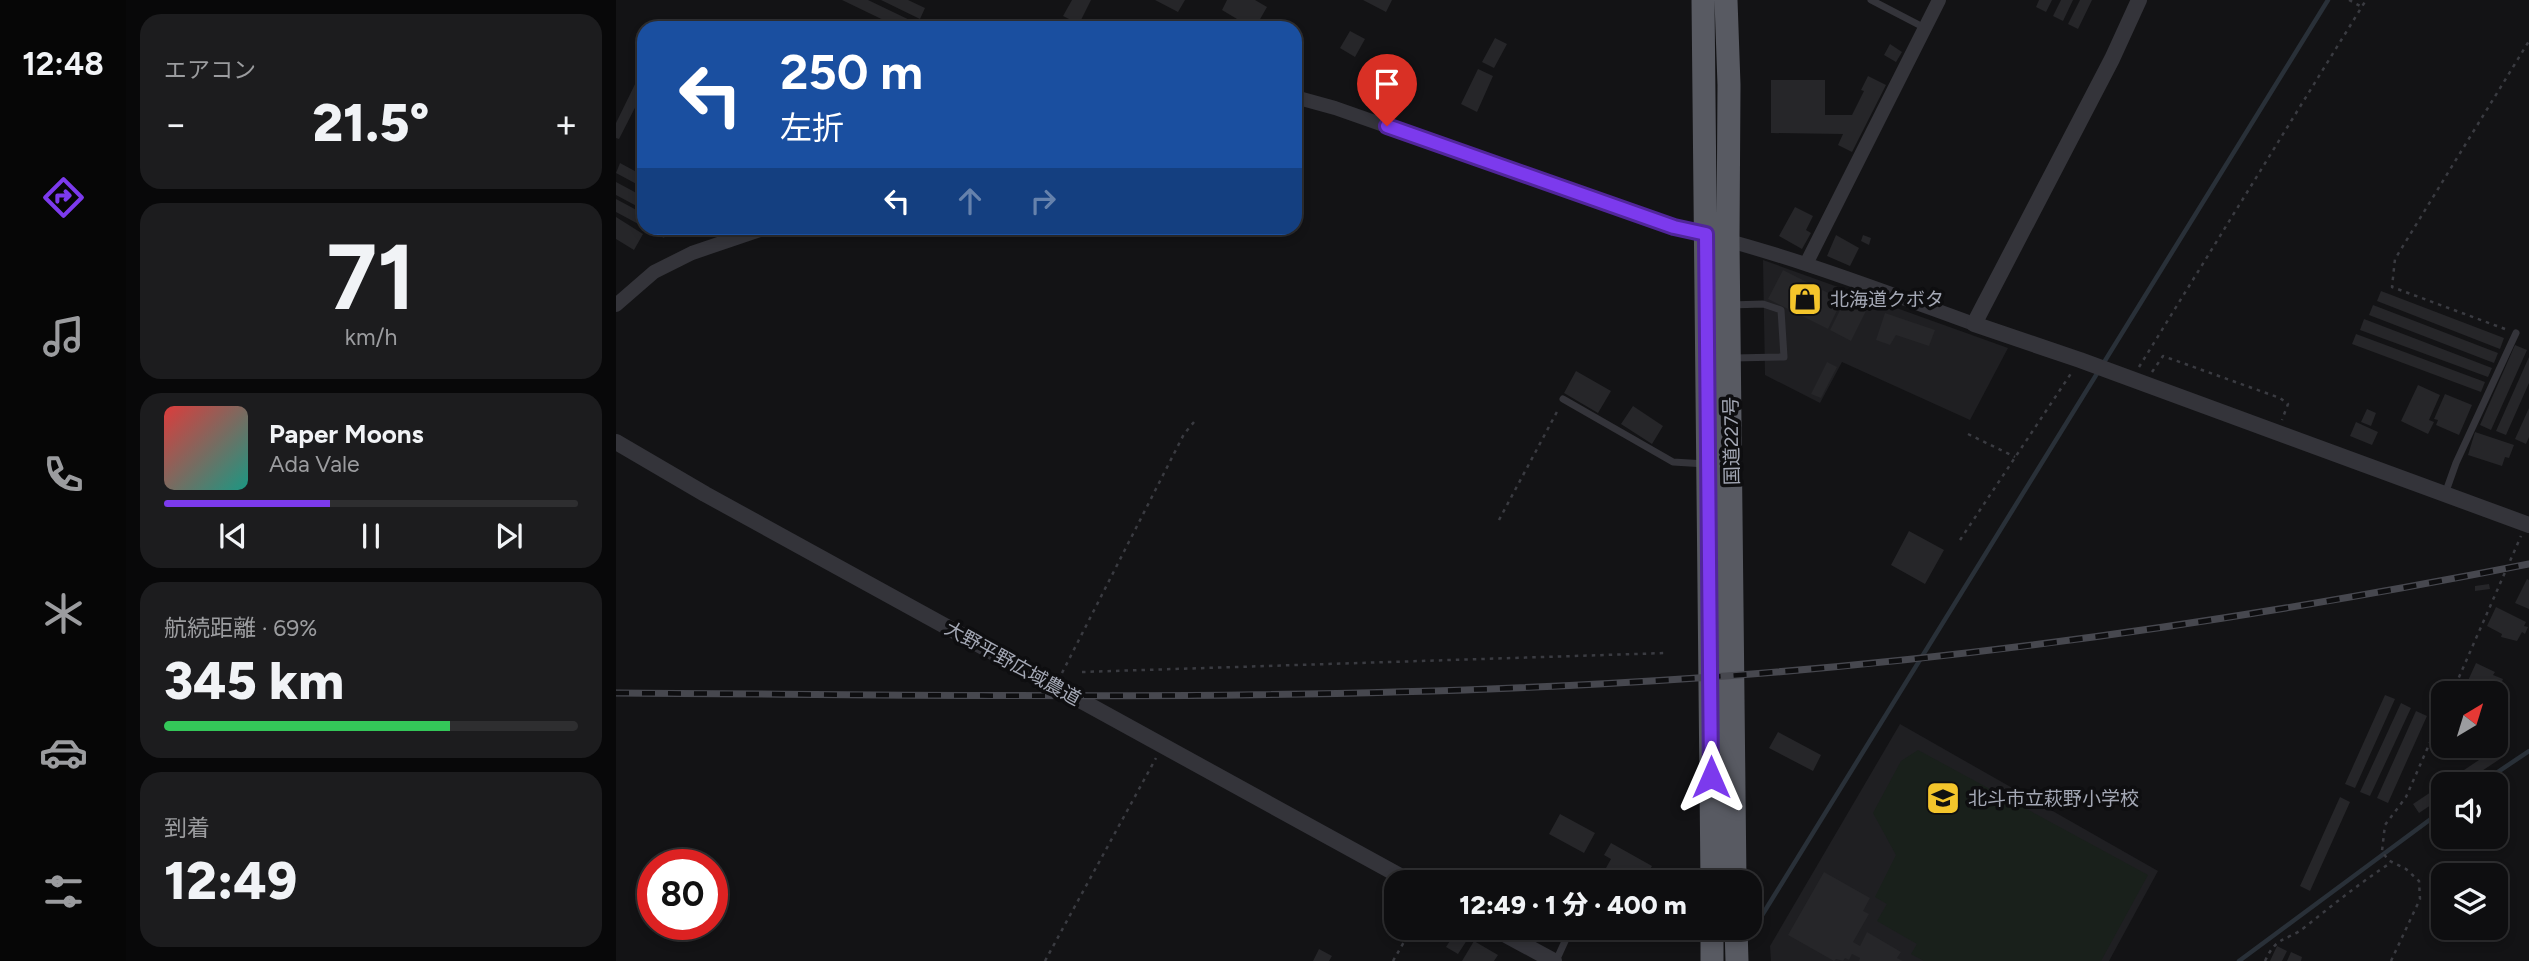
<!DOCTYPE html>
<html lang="ja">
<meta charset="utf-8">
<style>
:root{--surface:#0e0e10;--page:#1c1c1e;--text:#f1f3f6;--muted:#9b9c9f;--line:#2e2e30;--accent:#7c3aed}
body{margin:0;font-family:Figtree,"Noto Sans JP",sans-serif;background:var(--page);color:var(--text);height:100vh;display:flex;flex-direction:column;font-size:26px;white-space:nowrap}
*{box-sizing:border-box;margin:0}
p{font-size:23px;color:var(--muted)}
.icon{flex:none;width:38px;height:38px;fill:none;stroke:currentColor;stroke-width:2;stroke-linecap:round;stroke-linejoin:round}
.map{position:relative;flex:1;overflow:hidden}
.panel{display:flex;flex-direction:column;gap:14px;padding:14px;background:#080809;width:490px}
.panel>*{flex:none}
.guide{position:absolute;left:21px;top:21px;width:665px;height:214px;border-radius:21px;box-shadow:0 4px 10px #0003,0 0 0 2px var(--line);background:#1a4fa0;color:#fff;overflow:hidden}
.needle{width:46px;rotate:38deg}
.tools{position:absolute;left:1815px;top:681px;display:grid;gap:14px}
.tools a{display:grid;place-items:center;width:77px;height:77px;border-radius:14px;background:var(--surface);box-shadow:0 4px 10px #0003,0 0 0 2px var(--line);font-size:35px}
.speed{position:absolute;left:21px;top:849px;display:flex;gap:14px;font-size:35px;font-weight:700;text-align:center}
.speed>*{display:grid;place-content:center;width:91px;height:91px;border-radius:50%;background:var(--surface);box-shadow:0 4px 10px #0003,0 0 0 2px var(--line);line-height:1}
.speed .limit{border:10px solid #d22;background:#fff;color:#111}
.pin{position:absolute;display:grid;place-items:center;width:60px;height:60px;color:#fff;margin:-72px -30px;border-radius:50% 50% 50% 0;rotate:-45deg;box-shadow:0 0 7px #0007}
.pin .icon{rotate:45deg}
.me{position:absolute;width:77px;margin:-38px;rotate:0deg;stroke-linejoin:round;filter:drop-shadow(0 0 5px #0008)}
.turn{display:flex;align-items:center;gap:24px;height:147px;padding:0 28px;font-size:32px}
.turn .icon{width:91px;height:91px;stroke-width:2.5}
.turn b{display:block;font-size:49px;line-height:60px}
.lanes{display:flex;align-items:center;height:66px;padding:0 28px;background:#0003;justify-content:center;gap:35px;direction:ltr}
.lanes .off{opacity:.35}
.big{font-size:52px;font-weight:800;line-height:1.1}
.panel .widget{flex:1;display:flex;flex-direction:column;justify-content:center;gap:10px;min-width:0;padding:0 24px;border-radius:21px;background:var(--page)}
.panel .dial{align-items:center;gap:0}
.dial b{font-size:91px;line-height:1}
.song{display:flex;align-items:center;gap:21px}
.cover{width:84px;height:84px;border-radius:10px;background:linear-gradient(135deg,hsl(0 70% 55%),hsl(170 70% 35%))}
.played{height:7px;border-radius:4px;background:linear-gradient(90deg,var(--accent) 40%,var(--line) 40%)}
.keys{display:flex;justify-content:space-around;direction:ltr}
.heat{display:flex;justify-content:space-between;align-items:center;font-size:38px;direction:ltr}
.charge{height:10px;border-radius:5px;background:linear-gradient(90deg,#34c759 69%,var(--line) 0)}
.trip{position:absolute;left:768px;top:870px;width:378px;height:70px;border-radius:21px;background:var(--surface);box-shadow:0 4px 10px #0003,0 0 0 2px var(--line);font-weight:800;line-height:70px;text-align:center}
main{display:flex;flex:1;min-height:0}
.tab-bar{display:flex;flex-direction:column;width:126px;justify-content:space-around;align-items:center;background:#060606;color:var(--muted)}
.tab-bar .icon{width:49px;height:49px}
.tab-bar .selected{color:var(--accent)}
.tab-bar b{font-size:32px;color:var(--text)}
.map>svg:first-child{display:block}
.built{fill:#1f1f22}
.green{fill:#19201b}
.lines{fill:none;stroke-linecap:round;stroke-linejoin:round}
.stream{stroke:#293038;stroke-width:4.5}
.building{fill:#262629}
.path{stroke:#3a3b41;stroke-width:2.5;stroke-dasharray:3.5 5;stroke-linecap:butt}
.service{stroke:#34343a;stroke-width:7}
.minor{stroke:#34343a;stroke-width:14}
.tertiary{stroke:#34343a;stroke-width:16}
.trunk{stroke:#585a62;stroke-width:23}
.rail-casing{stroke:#47484f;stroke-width:7}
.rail{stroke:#0e0e10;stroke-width:4.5;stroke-dasharray:13;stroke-linecap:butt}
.route-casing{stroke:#51269a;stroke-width:18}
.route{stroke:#7c3aed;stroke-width:12}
.labels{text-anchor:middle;stroke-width:7;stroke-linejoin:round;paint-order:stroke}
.poi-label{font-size:19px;fill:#a4a8b5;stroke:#0e0e10;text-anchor:start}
.street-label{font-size:19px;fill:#a4a8b5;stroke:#0e0e10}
</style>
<main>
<nav class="tab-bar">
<b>12:48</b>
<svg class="icon selected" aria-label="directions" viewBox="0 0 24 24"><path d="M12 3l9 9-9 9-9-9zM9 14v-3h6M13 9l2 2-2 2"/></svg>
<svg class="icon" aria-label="music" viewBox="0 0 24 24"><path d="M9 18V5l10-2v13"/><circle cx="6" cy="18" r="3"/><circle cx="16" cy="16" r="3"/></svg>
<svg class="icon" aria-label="phone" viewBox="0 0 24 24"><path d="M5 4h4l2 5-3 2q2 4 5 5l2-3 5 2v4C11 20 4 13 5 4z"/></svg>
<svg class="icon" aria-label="climate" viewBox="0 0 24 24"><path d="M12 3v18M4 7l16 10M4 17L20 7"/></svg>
<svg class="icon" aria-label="car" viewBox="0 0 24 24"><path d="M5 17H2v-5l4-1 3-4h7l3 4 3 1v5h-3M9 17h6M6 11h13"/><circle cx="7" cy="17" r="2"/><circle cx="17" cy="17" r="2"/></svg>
<svg class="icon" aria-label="filters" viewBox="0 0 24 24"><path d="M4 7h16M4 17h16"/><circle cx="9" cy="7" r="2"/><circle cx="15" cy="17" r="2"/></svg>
</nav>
<section class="panel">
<div class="widget"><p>エアコン</p>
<div class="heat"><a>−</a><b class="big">21.5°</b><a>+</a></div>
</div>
<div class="widget dial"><b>71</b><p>km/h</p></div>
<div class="widget">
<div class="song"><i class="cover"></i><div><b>Paper Moons</b><p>Ada Vale</p></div></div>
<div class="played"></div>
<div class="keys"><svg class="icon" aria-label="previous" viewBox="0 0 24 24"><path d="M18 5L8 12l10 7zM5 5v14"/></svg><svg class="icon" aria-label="pause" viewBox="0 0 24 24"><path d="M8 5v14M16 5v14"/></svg><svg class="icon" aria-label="next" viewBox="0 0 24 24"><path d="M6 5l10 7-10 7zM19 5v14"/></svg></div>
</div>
<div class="widget"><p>航続距離 · 69%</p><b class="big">345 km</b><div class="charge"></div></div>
<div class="widget"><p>到着</p><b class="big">12:49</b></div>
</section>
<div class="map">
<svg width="1913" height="961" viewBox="0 0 1913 961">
<rect width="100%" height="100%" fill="#131315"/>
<path class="built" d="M 1147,260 L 1392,348 L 1354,420 L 1226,362 L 1204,403 L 1149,375 Z
M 1284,724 L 1542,871 L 1493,961 L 1155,961 L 1154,946 Z"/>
<path class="green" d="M 1302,750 L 1532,875 L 1485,961 L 1308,961 L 1295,954 L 1301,944 L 1261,921 L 1271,904 L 1259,897 L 1280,855 L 1257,813 L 1285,761 Z"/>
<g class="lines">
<path class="stream" d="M 1864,784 L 1913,751
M 1140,925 L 1712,0
M 1623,961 L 1827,810"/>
</g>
<path class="building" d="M 226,0 L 252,0 L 302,24 L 300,28 L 284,28 Z
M 265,0 L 292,0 L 309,8 L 304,19 Z
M 456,0 L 475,0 L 463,24 L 447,16 Z
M 539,0 L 569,0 L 562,12 Z
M 611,0 L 639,0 L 651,7 L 639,28 L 636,28 L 606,10 Z
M 747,0 L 776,0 L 770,12 Z
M 1423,0 L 1436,0 L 1430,12 L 1420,7 Z
M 1445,0 L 1457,0 L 1447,21 L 1437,16 Z
M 1464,0 L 1476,0 L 1462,29 L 1452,24 Z
M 734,31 L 749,39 L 739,57 L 724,48 Z
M 879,38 L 891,44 L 878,68 L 866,62 Z
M 1274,44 L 1286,52 L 1280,62 L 1268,55 Z
M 862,69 L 877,76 L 861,112 L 845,104 Z
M 23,76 L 28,78 L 28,90 L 3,139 L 0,138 L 0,123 Z
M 1252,76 L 1270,85 L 1236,152 L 1222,145 L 1227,134 L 1155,133 L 1155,80 L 1209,80 L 1209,115 L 1236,115 L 1248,91 L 1245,90 Z
M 4,163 L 28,176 L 28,188 L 0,173 Z
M 0,182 L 28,197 L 28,210 L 0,195 Z
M 0,199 L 28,214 L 28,227 L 0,212 Z
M 1179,207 L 1197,216 L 1190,230 L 1195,233 L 1186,249 L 1163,236 Z
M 0,217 L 27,234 L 18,250 L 0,239 Z
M 29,228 L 53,228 L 48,238 Z
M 1220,235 L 1243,248 L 1234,266 L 1211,256 Z
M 1247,235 L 1255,238 L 1253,245 L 1245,241 Z
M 1167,270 L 1226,300 L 1212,329 L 1152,299 Z
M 1765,291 L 1888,338 L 1884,349 L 1761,301 Z
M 1232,294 L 1253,305 L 1235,341 L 1214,330 Z
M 1757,305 L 1882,353 L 1878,363 L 1753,315 Z
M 1269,313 L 1319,330 L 1313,346 L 1280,335 L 1274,345 L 1260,340 Z
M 1748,319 L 1876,368 L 1872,377 L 1744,330 Z
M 1740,334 L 1869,382 L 1865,392 L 1736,344 Z
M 1899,345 L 1911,350 L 1875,430 L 1864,425 Z
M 1913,357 L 1913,383 L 1890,435 L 1880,431 Z
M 1211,362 L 1221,367 L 1205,398 L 1195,394 Z
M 960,371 L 995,391 L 982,413 L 948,393 Z
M 1802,385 L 1824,395 L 1813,420 L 1818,422 L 1812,434 L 1785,421 Z
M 1829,394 L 1856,405 L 1843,435 L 1820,425 L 1822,420 L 1818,419 Z
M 1017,406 L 1047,426 L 1036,444 L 1005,424 Z
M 1913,408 L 1913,437 L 1910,444 L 1899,439 Z
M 1751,409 L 1760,413 L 1755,426 L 1745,422 Z
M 1740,422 L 1762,432 L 1756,445 L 1734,436 Z
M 1859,432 L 1898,445 L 1893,458 L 1889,457 L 1886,466 L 1852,455 Z
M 1293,531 L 1328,550 L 1309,584 L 1275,565 Z
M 1911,579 L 1913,580 L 1913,609 L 1899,603 Z
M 1873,584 L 1874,589 L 1859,591 L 1859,586 Z
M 1880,607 L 1910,622 L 1908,626 L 1912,627 L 1909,634 L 1906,632 L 1901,641 L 1885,637 L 1886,634 L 1871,626 Z
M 1860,663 L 1879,672 L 1877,675 L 1887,679 L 1881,693 L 1869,693 L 1850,685 Z
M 1769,695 L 1779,699 L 1739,788 L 1729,784 Z
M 1785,703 L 1795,708 L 1754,796 L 1744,792 Z
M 1800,711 L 1811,716 L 1772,803 L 1761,798 Z
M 1162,732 L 1205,755 L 1197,771 L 1153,748 Z
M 1878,750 L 1884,759 L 1846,784 L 1827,784 Z
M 1827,784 L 1827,797 L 1803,813 L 1797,804 Z
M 1724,797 L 1734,802 L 1694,891 L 1684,886 Z
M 944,814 L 979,833 L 968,853 L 933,834 Z
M 995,843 L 1036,866 L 1027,882 L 1016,882 L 990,868 L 995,859 L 988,855 Z
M 1208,872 L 1254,898 L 1247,911 L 1253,914 L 1237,942 L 1244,946 L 1251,932 L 1285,952 L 1281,958 L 1287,961 L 1243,961 L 1244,958 L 1236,954 L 1233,960 L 1229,958 L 1227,961 L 1220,959 L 1218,961 L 1172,935 Z
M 841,930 L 853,937 L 842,954 L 830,947 Z
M 858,941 L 882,955 L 878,961 L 846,961 Z
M 1661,946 L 1671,951 L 1666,961 L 1654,961 Z
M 703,949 L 716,956 L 713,961 L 697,961 Z
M 1675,952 L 1686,957 L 1685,961 L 1671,961 Z"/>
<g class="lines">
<path class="path" d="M 1733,0 L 1746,7
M 1889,329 L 1776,287 L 1779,259 L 1913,41
M 1523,367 L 1750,0
M 1536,372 L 1547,356 L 1664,398 L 1672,404 L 1666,420
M 1352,434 L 1399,457
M 883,520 L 943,408
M 1344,540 L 1456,372
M 466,672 L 1050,653
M 446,673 L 568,434 L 578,422
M 1836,693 L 1905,536
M 429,961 L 540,758
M 777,961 L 796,928
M 1649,961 C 1661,935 1670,942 1689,927 C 1718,904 1745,882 1776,862
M 1775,961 L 1804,899 L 1803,881 L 1790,869 L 1772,860 L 1766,851 L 1769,825 L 1790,797 L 1827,713"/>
<path class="service" d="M 1255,0 L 1309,28
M 1114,305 L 1147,304 L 1165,310 L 1168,357 L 1118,358
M 947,399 L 1057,462 L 1090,464
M 1829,494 L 1840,463 L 1900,333
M 975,882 L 978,875
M 940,961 L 955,928"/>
<path class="minor" d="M 679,97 L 719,108 L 1058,227 C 1160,250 1259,288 1358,324
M 1190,264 L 1323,0
M 0,305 L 38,272 L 76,253 L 150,228"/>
<path class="tertiary" d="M 1523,0 L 1496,59 L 1358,324 L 1464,360 L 1913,525
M 0,442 L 89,494 L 795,882
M 877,928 L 938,961"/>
<path class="trunk" d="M 1087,0 L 1096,882
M 1110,0 L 1113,85 L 1112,240 L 1119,882
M 1096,928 L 1096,961
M 1120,928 L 1121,961"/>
<g class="rail-casing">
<path id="rail" d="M 0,693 C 360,695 721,703 1081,678 C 1361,659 1638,618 1913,564"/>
</g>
<use href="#rail" class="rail"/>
</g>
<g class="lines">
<g class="route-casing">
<path id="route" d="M 771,126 L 1058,227 L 1090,234 L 1095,777"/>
</g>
<use href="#route" class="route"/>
</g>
<defs>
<g id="shop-square" transform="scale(1.75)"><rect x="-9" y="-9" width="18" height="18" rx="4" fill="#f4c52b" stroke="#0e0e10"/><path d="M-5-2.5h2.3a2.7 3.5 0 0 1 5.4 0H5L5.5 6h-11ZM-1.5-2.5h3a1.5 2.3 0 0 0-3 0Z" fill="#111"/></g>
<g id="school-square" transform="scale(1.75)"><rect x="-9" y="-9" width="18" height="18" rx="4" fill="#f4c52b" stroke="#0e0e10"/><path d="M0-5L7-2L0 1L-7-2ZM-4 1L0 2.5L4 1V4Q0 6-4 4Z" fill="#111"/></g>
</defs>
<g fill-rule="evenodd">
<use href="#shop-square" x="1189" y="299"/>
<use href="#school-square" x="1327" y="798"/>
</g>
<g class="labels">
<g class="poi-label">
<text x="1214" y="306">北海道クボタ</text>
<text x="1352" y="805">北斗市立萩野小学校</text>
</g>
<g class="street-label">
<text transform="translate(1115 441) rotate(-91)" y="7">国道227号</text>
<text transform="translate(397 663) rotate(29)" y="7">大野平野広域農道</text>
</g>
</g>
</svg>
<div class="tools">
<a><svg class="needle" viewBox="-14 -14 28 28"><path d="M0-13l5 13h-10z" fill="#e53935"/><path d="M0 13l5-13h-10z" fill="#9b9c9f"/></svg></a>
<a><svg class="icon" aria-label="sound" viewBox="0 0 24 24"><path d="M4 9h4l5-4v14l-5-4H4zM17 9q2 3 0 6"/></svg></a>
<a><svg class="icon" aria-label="layers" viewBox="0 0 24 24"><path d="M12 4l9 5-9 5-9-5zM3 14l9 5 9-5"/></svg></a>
</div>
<div class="speed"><div class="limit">80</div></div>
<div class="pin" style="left:771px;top:126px;background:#d93025"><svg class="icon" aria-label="arrive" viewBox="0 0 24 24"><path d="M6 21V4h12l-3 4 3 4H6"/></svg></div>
<svg class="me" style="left:1095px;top:777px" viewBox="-20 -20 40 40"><path d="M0-17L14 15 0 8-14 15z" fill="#7c3aed" stroke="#fff" stroke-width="4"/></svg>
<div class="trip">12:49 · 1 分 · 400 m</div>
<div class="guide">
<div class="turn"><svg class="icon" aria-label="left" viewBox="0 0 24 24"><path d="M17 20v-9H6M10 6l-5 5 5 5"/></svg><div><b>250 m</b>左折</div></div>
<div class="lanes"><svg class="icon" aria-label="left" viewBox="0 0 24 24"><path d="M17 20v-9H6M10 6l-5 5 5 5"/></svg><svg class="icon off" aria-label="ahead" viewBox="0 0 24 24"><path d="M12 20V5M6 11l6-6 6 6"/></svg><svg class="icon off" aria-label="right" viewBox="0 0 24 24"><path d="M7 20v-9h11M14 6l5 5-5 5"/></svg></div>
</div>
</div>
</main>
